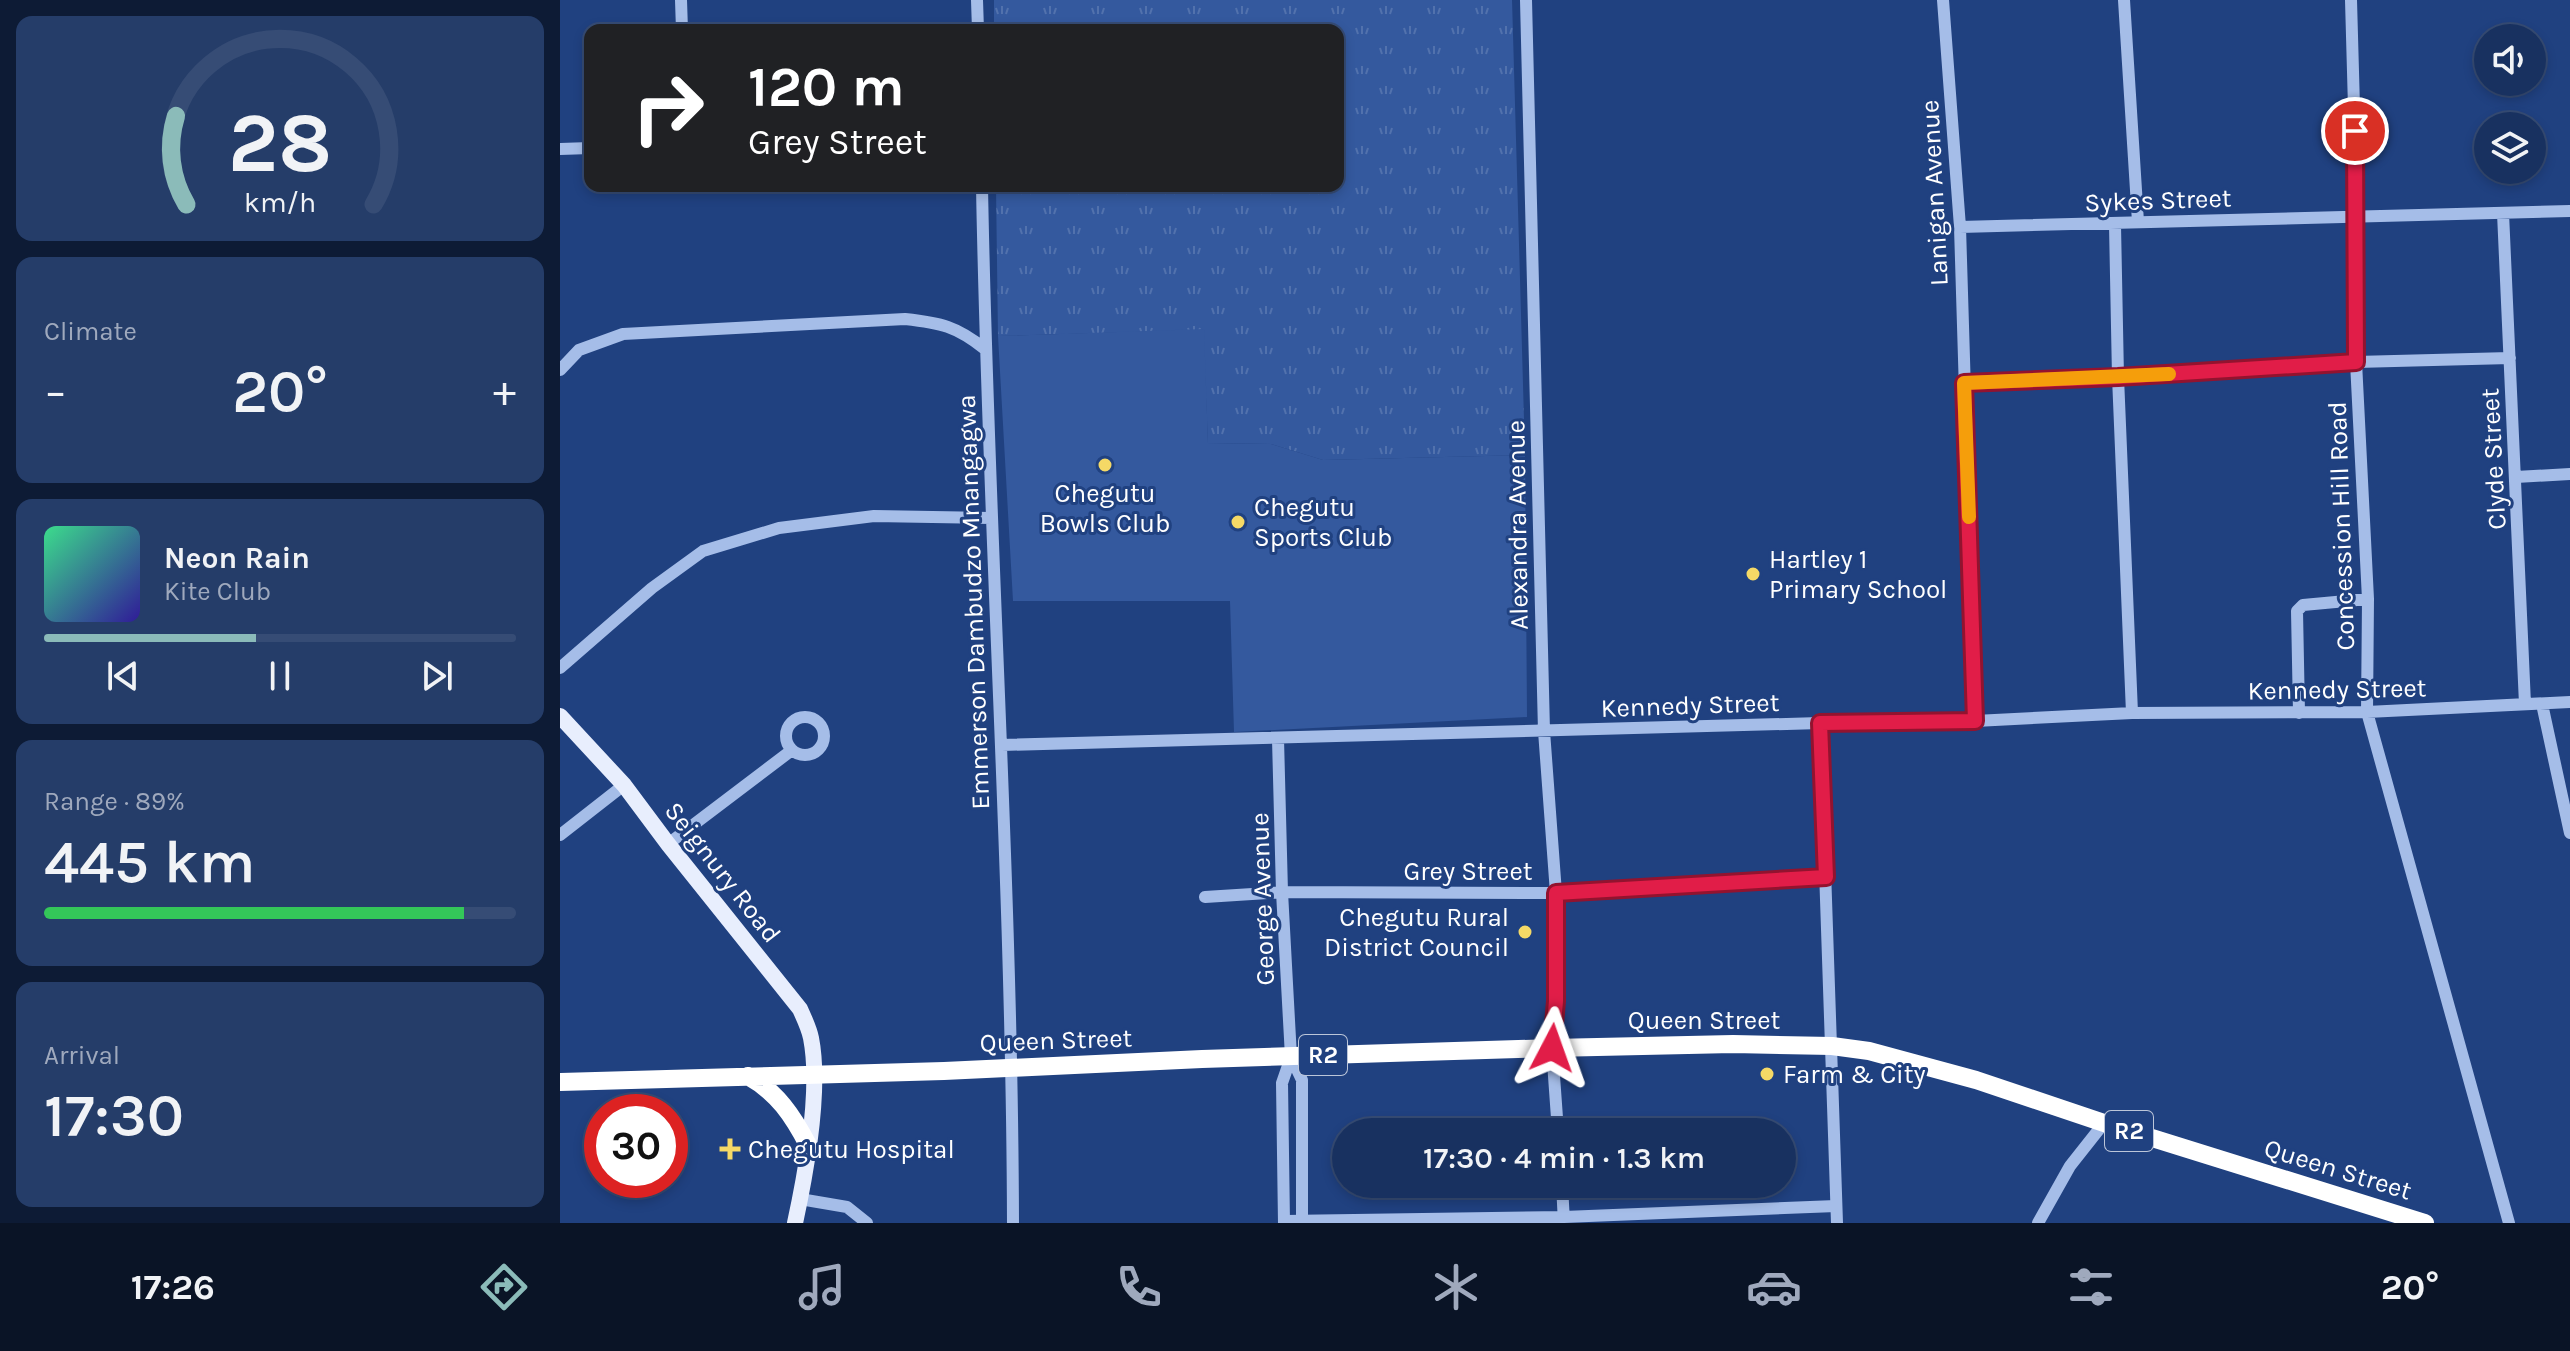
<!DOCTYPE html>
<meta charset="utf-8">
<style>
:root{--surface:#183160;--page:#253d69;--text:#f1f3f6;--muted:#9fa9bd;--line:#364c75;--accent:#8bbbb9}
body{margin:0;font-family:Karla,sans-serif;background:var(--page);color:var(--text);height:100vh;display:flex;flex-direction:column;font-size:30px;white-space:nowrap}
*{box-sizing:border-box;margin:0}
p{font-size:26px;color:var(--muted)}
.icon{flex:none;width:44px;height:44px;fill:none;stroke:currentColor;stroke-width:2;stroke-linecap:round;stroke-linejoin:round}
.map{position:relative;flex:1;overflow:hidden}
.details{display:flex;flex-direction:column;gap:16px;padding:16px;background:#0d1b35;width:560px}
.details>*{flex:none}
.hud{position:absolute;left:24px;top:24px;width:760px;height:168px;border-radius:16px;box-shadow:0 4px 12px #0003,0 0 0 2px var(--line);background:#202124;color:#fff;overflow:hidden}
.controls{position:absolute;left:1914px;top:24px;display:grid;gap:16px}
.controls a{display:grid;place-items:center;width:72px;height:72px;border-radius:50%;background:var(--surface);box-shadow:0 4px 12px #0003,0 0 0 2px var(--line);font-size:40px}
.speed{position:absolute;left:24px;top:1094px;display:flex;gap:16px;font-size:40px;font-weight:700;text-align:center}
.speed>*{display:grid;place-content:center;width:104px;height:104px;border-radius:50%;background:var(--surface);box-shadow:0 4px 12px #0003,0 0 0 2px var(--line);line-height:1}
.speed .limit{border:12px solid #d22;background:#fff;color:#111}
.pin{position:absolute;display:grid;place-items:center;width:68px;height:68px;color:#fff;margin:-34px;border:4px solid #fff;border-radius:50%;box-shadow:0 2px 8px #0007}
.me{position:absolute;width:88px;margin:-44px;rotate:4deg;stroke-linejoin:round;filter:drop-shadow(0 0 6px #0008)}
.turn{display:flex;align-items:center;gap:28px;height:168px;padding:0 32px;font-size:36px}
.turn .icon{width:104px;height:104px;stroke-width:2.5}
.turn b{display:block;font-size:56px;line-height:68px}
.big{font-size:60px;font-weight:600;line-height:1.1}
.details .widget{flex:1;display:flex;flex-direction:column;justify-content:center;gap:12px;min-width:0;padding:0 28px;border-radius:16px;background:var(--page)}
.details .dial{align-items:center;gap:0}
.dial svg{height:208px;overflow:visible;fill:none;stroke:var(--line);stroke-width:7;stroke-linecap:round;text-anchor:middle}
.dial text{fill:var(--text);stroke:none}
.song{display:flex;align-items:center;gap:24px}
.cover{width:96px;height:96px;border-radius:12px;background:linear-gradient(135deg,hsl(150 70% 55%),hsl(250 70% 35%))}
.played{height:8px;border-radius:4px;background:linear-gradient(90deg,var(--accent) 45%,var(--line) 45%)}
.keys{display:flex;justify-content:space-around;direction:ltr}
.heat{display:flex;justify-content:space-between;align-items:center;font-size:44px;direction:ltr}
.charge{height:12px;border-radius:6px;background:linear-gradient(90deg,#34c759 89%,var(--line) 0)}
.trip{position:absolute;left:772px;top:1118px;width:464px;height:80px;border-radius:40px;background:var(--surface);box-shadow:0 4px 12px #0003,0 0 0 2px var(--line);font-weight:600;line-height:80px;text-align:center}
.dock{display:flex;height:128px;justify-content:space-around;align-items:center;background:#0a1426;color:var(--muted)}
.dock .icon{width:56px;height:56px}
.dock .selected{color:var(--accent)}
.dock b{font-size:36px;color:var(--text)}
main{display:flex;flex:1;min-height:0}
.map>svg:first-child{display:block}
.grass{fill:url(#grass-tufts)}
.garden{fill:#34599e}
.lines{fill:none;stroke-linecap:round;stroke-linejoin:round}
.minor{stroke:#a5bde8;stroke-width:12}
.major{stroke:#e8eefd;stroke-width:16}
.highway{stroke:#fff;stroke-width:18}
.route-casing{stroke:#92132f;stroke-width:20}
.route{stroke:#e11d48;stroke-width:14}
.slow{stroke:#f59e0b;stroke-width:14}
.poi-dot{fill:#f5d966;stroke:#204180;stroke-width:3}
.labels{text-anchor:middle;stroke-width:6;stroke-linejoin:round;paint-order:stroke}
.shield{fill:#204180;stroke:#bcc6d9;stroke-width:2}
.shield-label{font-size:24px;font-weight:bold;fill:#fff}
.street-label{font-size:26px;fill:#fff;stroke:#204180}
.poi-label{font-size:26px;fill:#fff;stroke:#204180;text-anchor:start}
</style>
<main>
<section class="details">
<div class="widget dial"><svg viewBox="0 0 100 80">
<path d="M14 69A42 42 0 1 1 86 69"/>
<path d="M14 69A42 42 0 0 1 10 35" stroke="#8bbbb9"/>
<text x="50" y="56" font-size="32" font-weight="700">28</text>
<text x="50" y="72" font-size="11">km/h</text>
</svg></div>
<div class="widget"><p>Climate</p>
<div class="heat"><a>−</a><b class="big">20°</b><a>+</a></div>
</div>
<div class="widget">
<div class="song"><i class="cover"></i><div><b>Neon Rain</b><p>Kite Club</p></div></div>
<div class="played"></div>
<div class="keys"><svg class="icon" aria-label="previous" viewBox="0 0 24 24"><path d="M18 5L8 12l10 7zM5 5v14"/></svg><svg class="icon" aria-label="pause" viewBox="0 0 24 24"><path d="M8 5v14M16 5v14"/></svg><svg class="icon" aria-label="next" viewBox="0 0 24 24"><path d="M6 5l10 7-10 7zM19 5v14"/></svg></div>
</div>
<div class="widget"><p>Range · 89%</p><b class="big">445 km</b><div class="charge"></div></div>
<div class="widget"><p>Arrival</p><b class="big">17:30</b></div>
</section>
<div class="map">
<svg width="2010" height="1223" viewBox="0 0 2010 1223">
<defs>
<pattern id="grass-tufts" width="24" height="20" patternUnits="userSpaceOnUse" patternTransform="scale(2)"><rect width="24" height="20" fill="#34599e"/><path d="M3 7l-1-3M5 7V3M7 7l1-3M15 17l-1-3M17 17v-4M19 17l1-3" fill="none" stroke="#5272ad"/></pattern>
</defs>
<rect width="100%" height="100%" fill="#204180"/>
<path class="grass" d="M 434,0 L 952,0 L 965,455 L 763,460 L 711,444 L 648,443 L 643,330 L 438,336 L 436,186 L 778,186 L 778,30 L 434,30 Z"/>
<path class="garden" d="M 644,329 L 648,443 L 711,444 L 763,460 L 965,455 L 967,717 L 674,732 L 670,601 L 453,601 L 438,336 Z"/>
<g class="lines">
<path class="minor" d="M 121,0 L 122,30
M 417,0 L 418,30
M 966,0 L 984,731 L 996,893 L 996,1001 L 992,1048 L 998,1132
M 1383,0 L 1400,227 L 1415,721
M 1564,0 L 1578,222
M 1791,0 L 1797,215 L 1796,362 L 1808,599 L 1807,712 L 1949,1223
M 0,149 L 30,148
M 422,186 C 428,532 452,877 453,1223
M 1943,213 L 1965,704
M 1555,225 L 1558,377 L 1572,713
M 1400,227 L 2010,211
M 0,370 L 19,350 L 63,334 L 345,319 C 381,323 396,326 425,349
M 1404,383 L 1558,377 L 1796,362 L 1950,358
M 1956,477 L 2010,474
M 0,668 L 92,588 L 143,551 L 219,528 L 314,516 L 431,518
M 1982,704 L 2010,833
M 1739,713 L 1737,611 L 1743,605 L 1808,599
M226 736a19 19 0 1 1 38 0a19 19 0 1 1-38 0Z
M 1260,723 L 1277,1223
M 718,739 L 722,892 L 731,1057 L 742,1080 L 742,1223
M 442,745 L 1260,723 L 1415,721 L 1572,713 L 1807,712 L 2010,702
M 0,835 L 64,785
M 108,844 L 232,750
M 645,897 L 722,892 L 996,893 L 1266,877
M 1002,1184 L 1004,1223
M 240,1199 L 287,1207 L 307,1223
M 725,1221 L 1004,1217 L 1276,1206
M 724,1223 L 722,1083 L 731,1057
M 1478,1223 L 1510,1166 L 1544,1123"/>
<path class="major" d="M 0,716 L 64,785 L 108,844 L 240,1009 C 244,1018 249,1028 251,1038 C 261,1089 246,1172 235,1223"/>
<path class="highway" d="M 188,1076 C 217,1092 233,1116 248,1145
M 0,1082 L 384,1071 L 642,1059 L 992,1048 L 1173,1044 L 1272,1046 L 1309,1051 L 1416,1080 L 1544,1123 L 1865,1223"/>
</g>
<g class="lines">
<g class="route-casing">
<path id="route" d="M 992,1048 L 996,1001 L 996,893 L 1266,877 L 1260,723 L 1415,721 L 1404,383 L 1558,377 L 1796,362 L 1795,131"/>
</g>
<use href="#route" class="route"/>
<path class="slow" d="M 1409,517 L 1404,383 L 1609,374"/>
</g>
<g class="poi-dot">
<circle cx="545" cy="465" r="8"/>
<circle cx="678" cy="522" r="8"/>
<circle cx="1193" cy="574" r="8"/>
<circle cx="965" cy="932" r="8"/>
<circle cx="1207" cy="1074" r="8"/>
<path d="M166 1137h8v8h8v8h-8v8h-8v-8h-8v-8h8z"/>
</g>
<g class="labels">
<g class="shield">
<rect x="739" y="1035" width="48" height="40" rx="6"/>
<rect x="1545" y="1111" width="48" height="40" rx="6"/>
</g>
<g class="shield-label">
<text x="763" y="1063">R2</text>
<text x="1569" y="1139">R2</text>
</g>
<g class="street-label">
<text transform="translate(1374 193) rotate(-93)" y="9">Lanigan Avenue</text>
<text transform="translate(1598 200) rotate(-2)" y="9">Sykes Street</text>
<text transform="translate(1933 459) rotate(-93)" y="9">Clyde Street</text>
<text transform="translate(957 525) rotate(-91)" y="9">Alexandra Avenue</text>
<text transform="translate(1781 526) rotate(-92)" y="9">Concession Hill Road</text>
<text transform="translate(413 602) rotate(-92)" y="9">Emmerson Dambudzo Mnangagwa</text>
<text transform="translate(1777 689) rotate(-1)" y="9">Kennedy Street</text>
<text transform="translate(1130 705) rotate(-2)" y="9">Kennedy Street</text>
<text x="908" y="880">Grey Street</text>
<text transform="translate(163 872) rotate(52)" y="9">Seignury Road</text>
<text transform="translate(702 899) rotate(-92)" y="9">George Avenue</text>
<text x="1144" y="1029">Queen Street</text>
<text transform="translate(496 1040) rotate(-2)" y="9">Queen Street</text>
<text transform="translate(1778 1169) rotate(17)" y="9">Queen Street</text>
</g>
<g class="poi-label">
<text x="545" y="502" text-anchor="middle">Chegutu<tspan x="545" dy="30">Bowls Club</tspan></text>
<text x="694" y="516">Chegutu<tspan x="694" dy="30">Sports Club</tspan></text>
<text x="1209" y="568">Hartley 1<tspan x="1209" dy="30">Primary School</tspan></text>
<text x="949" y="926" text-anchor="end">Chegutu Rural<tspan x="949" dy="30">District Council</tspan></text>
<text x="1223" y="1083">Farm &amp; City</text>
<text x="188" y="1158">Chegutu Hospital</text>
</g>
</g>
</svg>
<div class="controls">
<a><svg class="icon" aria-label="sound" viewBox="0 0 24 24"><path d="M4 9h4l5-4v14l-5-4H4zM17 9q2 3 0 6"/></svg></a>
<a><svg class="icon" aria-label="layers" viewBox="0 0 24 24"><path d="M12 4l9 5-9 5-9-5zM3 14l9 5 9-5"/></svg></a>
</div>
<div class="speed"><div class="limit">30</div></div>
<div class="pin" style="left:1795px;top:131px;background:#d93025"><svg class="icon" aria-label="arrive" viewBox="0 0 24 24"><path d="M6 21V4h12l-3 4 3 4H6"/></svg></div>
<svg class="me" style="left:992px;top:1048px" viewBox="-20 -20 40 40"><path d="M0-17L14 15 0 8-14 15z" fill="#e11d48" stroke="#fff" stroke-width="4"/></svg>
<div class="trip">17:30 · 4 min · 1.3 km</div>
<div class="hud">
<div class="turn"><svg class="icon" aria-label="right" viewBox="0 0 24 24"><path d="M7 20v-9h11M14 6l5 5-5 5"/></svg><div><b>120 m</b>Grey Street</div></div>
</div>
</div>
</main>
<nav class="dock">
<b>17:26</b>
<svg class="icon selected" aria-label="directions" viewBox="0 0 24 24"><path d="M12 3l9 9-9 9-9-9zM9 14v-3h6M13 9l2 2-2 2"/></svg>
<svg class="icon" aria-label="music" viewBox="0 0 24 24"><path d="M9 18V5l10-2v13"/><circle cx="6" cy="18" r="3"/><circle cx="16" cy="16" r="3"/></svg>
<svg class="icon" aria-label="phone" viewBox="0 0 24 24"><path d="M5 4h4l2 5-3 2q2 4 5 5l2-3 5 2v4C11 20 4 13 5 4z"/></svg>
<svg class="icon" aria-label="climate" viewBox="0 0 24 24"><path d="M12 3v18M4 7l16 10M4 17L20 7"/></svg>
<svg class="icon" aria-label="car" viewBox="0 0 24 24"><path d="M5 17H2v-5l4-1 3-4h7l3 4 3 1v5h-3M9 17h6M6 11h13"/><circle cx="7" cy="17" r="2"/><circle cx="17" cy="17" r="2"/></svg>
<svg class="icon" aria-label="filters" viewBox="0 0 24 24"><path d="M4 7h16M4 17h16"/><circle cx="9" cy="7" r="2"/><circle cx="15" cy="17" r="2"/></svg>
<b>20°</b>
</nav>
